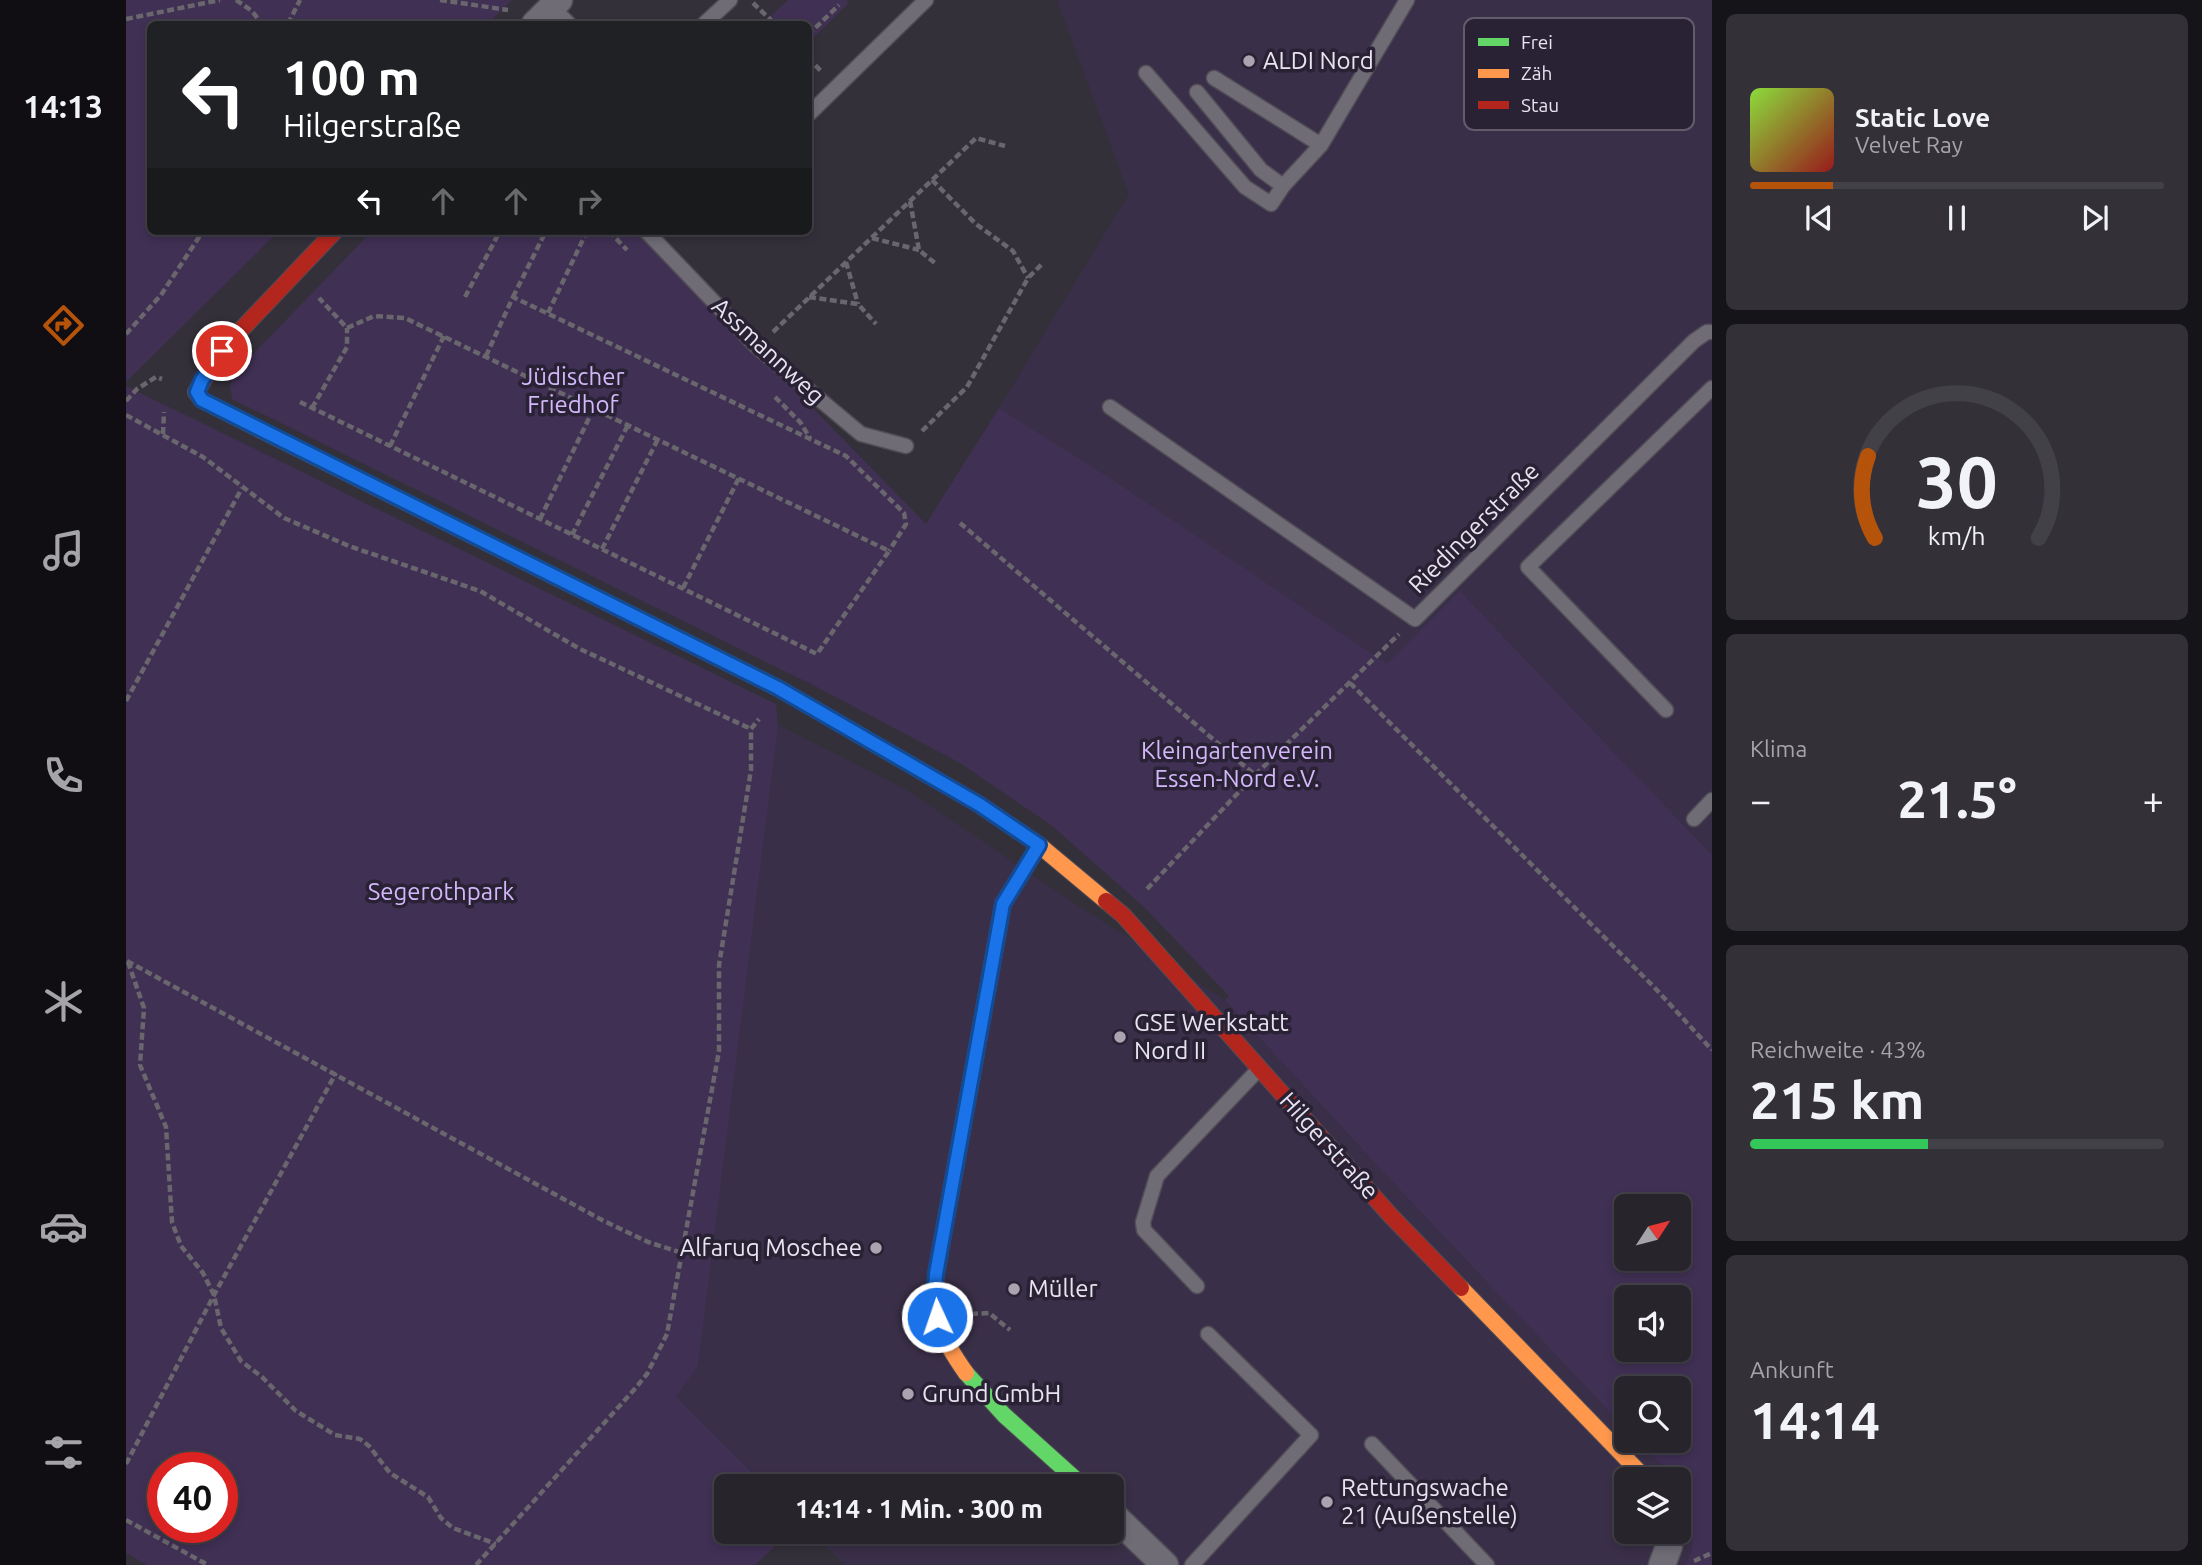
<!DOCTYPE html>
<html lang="de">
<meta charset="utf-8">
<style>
:root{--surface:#27242c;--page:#333038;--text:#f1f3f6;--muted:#a4a4a9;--line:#434148;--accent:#b45309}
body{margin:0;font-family:Ubuntu,sans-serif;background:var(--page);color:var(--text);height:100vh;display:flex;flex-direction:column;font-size:26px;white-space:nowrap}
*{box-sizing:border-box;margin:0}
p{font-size:23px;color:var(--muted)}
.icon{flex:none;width:38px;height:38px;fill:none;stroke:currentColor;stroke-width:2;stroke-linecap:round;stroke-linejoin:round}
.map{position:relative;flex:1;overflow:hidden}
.side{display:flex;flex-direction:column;gap:14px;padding:14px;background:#151418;width:490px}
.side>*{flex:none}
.guide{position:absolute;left:21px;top:21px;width:665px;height:214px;border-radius:10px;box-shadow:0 4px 10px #0003,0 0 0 2px var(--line);background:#202124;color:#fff;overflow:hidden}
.needle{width:46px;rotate:54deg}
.controls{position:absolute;left:1488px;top:1194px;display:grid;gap:14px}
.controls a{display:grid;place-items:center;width:77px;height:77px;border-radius:10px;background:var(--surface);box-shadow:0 4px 10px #0003,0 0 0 2px var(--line);font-size:35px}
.speed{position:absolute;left:21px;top:1452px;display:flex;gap:14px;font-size:35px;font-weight:700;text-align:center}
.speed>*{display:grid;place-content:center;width:91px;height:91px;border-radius:50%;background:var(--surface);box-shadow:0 4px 10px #0003,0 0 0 2px var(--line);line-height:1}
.speed .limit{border:10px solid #d22;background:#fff;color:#111}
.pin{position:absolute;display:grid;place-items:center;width:60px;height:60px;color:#fff;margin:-30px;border:4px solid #fff;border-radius:50%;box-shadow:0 2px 7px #0007}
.me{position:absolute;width:77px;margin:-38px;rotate:357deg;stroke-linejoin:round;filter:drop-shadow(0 0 5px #0008)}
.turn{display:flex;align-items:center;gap:24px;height:147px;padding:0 21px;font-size:32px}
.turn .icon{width:91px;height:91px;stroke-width:2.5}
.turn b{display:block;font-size:49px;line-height:60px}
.lanes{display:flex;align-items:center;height:66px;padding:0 21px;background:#0003;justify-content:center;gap:35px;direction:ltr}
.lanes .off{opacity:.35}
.big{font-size:52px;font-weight:600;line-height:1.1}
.side .widget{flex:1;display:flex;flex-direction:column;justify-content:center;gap:10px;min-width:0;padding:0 24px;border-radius:10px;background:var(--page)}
.side .dial{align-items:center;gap:0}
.dial svg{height:182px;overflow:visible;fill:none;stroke:var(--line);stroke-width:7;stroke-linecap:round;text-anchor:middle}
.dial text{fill:var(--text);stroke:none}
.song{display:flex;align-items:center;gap:21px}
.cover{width:84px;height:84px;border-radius:10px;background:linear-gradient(135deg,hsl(90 70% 55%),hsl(0 70% 35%))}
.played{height:7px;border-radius:4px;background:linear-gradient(90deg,var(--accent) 20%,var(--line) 20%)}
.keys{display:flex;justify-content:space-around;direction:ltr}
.heat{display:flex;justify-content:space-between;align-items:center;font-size:38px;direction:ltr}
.charge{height:10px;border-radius:5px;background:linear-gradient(90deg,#34c759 43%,var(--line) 0)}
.trip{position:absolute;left:588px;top:1474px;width:410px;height:70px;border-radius:10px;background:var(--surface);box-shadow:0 4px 10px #0003,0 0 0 2px var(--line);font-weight:600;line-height:70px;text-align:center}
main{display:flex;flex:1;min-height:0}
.tab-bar{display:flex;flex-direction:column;width:126px;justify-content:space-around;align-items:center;background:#100e12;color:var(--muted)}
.tab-bar .icon{width:49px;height:49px}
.tab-bar .active{color:var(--accent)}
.tab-bar b{font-size:32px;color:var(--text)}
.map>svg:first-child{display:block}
.built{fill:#3a2f48}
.green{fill:#403054;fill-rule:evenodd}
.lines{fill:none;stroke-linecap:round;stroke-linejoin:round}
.lane-casing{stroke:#514d56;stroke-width:17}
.street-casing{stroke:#514d56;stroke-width:29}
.fast-casing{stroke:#514d56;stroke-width:18}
.slow-casing{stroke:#514d56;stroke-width:18}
.jam-casing{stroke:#514d56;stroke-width:18}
.path{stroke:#69666d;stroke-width:4.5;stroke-dasharray:7 3.5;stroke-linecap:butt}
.lane{stroke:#706c76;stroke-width:14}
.street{stroke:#706c76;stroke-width:26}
.fast{stroke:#63d668;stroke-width:16}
.slow{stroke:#ff974d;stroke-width:16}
.jam{stroke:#b3261e;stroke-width:16}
.route-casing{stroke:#114b97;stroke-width:18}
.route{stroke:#1a73e8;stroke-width:12}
.poi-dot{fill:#a9a4b0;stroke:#292134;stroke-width:2.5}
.labels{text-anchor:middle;stroke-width:7;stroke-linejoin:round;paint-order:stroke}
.poi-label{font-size:24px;fill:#e8e3f0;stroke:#292134;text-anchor:start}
.street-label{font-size:24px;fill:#e8e3f0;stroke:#292134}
.park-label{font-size:24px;fill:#d3b7fa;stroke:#292134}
.key{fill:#292134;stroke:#625b6c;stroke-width:2}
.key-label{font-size:19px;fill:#e8e3f0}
</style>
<main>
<nav class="tab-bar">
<b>14:13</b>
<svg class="icon active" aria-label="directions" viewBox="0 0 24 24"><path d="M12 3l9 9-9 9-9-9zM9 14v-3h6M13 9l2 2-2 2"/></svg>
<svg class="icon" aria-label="music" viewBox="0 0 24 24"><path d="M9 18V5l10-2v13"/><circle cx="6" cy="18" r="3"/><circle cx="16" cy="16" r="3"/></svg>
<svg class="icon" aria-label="phone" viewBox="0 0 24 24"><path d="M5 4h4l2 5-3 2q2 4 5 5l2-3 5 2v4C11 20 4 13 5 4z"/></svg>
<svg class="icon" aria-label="climate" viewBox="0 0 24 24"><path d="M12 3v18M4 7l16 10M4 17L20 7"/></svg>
<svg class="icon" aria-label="car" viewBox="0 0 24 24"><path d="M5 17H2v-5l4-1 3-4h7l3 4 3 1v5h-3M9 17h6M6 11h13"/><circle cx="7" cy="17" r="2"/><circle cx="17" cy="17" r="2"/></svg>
<svg class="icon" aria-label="filters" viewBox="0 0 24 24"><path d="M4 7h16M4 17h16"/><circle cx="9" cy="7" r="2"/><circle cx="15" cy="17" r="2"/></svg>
</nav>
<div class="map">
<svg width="1586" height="1565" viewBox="0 0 1586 1565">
<rect width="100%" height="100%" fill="#34303a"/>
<path class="built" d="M 931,0 L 1586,0 L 1586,855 L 1335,592 L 1261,665 L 984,478 L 873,408 L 1003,194 Z
M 652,725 L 777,788 L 948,903 L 1099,1000 L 1259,1174 L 1500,1428 L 1500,1440 L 1511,1440 L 1549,1479 L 1500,1479 L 1500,1531 L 1552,1531 L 1552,1482 L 1558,1488 L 1568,1507 L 1566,1550 L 1559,1565 L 719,1565 L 684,1531 L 985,1531 L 985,1486 L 639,1486 L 550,1397 L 572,1366 Z"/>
<path class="green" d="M 0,0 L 386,0 L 361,24 L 24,24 L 24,231 L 153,231 L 0,382 Z
M 662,0 L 720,0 L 723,3 L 683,42 L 682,24 L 636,24 Z
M 246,231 L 514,231 L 800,524 L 873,408 L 984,478 L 1261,664 L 1334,591 L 1586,855 L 1586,1565 L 1559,1565 L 1566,1550 L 1567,1507 L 1552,1479 L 1549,1479 L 1511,1440 L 1552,1440 L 1552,1388 L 1500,1388 L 1500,1429 L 1259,1174 L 1099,1000 L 1103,996 L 1017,906 L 925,825 L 834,763 L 687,685 L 106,399 L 104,385 L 109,373 ZM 1500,1206 L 1552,1206 L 1552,1258 L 1500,1258 ZM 1500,1297 L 1552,1297 L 1552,1349 L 1500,1349 Z
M 0,386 L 650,704 L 652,725 L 572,1366 L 550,1397 L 639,1486 L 600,1486 L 600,1531 L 665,1531 L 629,1565 L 21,1565 L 0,1553 ZM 37,1468 L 96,1468 L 96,1528 L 37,1528 Z"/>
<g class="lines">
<g class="lane-casing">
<path id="lane" d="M 426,7 L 443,24
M 578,24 L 604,0
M 1020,73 L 1119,187 L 1145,204 L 1157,186 L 1195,145 L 1281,0
M 1088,78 L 1195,145
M 1071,92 L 1135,170 L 1157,186
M 682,115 L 800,0
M 520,231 L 631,347 L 735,434 L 780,446
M 984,407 L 1289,619 L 1568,341 L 1581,332 L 1586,332
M 1540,710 L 1402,567 L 1586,388
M 1568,819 L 1586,800
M 1071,1286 L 1018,1230 L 1017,1222 L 1031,1176 L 1132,1070
M 1246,1444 L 1361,1565
M 1066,1565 L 1185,1435 L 1082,1334"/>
</g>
<g class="street-casing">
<path id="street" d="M 409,24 L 433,0
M 985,1513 L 1039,1565
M 1536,1565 L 1543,1546 L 1545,1531"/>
</g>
<g class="fast-casing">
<path id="fast" d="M 135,430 L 540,632
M 840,1373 L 878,1415 L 957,1486"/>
</g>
<g class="slow-casing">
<path id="slow" d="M 540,632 L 652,688 L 854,805 L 913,845 L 980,901
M 1335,1288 L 1520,1479
M 840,1373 C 815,1338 806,1317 810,1274 L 877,904 L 913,845"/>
</g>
<g class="jam-casing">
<path id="jam" d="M 135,430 L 76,400 L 70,392 L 96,350 L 209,231
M 980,901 L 997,915 L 1265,1216 L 1335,1288"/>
</g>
<path class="path" d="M 110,0 L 126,11 L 136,24
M 314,0 L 382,10
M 627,3 L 649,24
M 0,19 L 94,0
M 162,24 L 174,0
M 682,35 L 713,5
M 682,58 L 696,72
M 806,180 L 850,224 L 887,251 L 902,278
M 784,201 L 793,250 L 810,264
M 483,231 L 501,250
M 746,238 L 793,250
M 720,262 L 732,304
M 339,297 L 374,231
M 387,297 L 420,231
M 683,297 L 732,304 L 750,324
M 422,313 L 461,231
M 647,332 L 850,138 L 879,146
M 0,334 L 35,295 L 77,231
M 360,356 L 387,297 L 684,439 L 720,456 L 778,513 L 780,524 L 763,551
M 649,397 L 674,422 L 684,438
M 0,401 L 11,389 L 30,377 L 36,379
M 174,402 L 691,654 L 763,551 L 279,318 L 248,316 L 221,328 L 193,298
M 186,408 L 221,347 L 221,328
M 0,415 L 77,457 L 158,518 L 223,546 L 354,591 L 454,649 L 625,729
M 796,431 L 841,387 L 902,278 L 917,263
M 37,434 L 38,412
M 264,446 L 318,336
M 414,519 L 468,408
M 834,523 L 1129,775
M 446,535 L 502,425
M 476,549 L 532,439
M 557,588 L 613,478
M 1224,683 L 1528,987 L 1586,1050
M 0,701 L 116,488
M 1021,889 L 1129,775 L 1273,634
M 1,961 L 476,1220 L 522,1242 L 556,1253
M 2,962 L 18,1008 L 14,1065 L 40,1127 L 46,1222 L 55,1246 L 77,1273 L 88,1295 L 95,1328 L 115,1361 L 136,1377 L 170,1411 L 209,1435 L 234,1439 L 243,1446 L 264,1473 L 302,1497 L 315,1518 L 327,1528 L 370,1544
M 845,1314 L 863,1313 L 884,1330
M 0,1464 L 88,1295 L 210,1073
M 0,1520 L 82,1565
M 1568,1561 L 1586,1553
M 350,1565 L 507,1391 L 521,1374 L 541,1334 L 593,1051 L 593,965 L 625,770 L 625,729 L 633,719"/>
<use href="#lane" class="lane"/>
<use href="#street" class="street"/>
<use href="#fast" class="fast"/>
<use href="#slow" class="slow"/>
<use href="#jam" class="jam"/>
</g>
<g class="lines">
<g class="route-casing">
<path id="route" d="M 96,351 L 76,380 L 71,392 L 76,400 L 652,688 L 854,805 L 913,845 L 877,904 L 810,1274 L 808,1299 L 811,1317"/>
</g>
<use href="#route" class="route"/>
</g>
<g class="poi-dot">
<circle cx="1123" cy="61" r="7"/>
<circle cx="994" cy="1037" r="7"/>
<circle cx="750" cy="1248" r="7"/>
<circle cx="888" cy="1289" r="7"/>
<circle cx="782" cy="1394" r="7"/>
<circle cx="1201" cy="1502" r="7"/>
</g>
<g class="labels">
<g class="poi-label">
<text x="1137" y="69">ALDI Nord</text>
<text x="1008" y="1031">GSE Werkstatt<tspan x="1008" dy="28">Nord II</tspan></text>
<text x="736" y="1256" text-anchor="end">Alfaruq Moschee</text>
<text x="902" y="1297">Müller</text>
<text x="796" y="1402">Grund GmbH</text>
<text x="1215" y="1496">Rettungswache<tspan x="1215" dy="28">21 (Außenstelle)</tspan></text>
</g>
<g class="street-label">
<text transform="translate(642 351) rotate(43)" y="8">Assmannweg</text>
<text transform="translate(1348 528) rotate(-45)" y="8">Riedingerstraße</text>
<text transform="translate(1203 1146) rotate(48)" y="8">Hilgerstraße</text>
</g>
<g class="park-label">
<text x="447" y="385">Jüdischer<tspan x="447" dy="28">Friedhof</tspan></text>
<text x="1111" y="759">Kleingartenverein<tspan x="1111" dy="28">Essen-Nord e.V.</tspan></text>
<text x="315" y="900">Segerothpark</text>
</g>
</g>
<rect x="1338" y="18" width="230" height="112" rx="10" class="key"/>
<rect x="1352" y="38" width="31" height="8" fill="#63d668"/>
<rect x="1352" y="69" width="31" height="9" fill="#ff974d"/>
<rect x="1352" y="101" width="31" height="8" fill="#b3261e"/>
<g class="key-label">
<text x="1395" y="49">Frei</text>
<text x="1395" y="80">Zäh</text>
<text x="1395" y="112">Stau</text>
</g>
</svg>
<div class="controls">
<a><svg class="needle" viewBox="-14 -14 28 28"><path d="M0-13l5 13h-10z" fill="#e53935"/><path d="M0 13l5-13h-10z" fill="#a4a4a9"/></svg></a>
<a><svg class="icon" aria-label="sound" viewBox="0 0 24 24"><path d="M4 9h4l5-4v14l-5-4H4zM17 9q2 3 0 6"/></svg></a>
<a><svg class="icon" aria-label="search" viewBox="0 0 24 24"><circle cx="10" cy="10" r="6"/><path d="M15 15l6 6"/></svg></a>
<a><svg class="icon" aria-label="layers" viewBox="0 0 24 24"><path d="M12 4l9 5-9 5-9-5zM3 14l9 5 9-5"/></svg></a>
</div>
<div class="speed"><div class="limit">40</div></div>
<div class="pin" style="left:96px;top:351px;background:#d93025"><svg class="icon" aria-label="arrive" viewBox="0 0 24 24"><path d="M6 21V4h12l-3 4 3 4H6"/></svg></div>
<svg class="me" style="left:811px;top:1317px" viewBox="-20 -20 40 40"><circle r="17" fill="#1a73e8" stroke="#fff" stroke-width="3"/><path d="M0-11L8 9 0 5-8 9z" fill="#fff"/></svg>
<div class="trip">14:14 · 1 Min. · 300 m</div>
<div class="guide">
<div class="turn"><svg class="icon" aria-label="left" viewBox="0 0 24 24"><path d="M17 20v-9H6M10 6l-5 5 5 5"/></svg><div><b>100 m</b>Hilgerstraße</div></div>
<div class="lanes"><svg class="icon" aria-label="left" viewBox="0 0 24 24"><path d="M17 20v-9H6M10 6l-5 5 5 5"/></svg><svg class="icon off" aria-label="ahead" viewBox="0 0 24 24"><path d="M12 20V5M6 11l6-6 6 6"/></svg><svg class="icon off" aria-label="ahead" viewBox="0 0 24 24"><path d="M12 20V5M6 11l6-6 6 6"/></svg><svg class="icon off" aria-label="right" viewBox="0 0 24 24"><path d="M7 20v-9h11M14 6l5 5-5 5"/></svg></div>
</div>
</div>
<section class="side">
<div class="widget">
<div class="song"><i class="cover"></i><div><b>Static Love</b><p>Velvet Ray</p></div></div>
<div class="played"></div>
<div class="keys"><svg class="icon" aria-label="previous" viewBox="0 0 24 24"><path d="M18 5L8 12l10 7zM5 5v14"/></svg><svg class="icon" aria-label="pause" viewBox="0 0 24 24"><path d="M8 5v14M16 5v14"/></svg><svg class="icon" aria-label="next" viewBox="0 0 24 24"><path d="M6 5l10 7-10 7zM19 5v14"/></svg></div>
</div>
<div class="widget dial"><svg viewBox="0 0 100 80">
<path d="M14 69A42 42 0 1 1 86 69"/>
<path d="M14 69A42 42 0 0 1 11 33" stroke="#b45309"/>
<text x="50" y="56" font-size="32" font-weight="700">30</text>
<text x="50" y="72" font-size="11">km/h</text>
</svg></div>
<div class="widget"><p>Klima</p>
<div class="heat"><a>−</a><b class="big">21.5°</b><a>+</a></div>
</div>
<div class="widget"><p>Reichweite · 43%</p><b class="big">215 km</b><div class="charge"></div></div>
<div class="widget"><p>Ankunft</p><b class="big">14:14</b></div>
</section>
</main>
